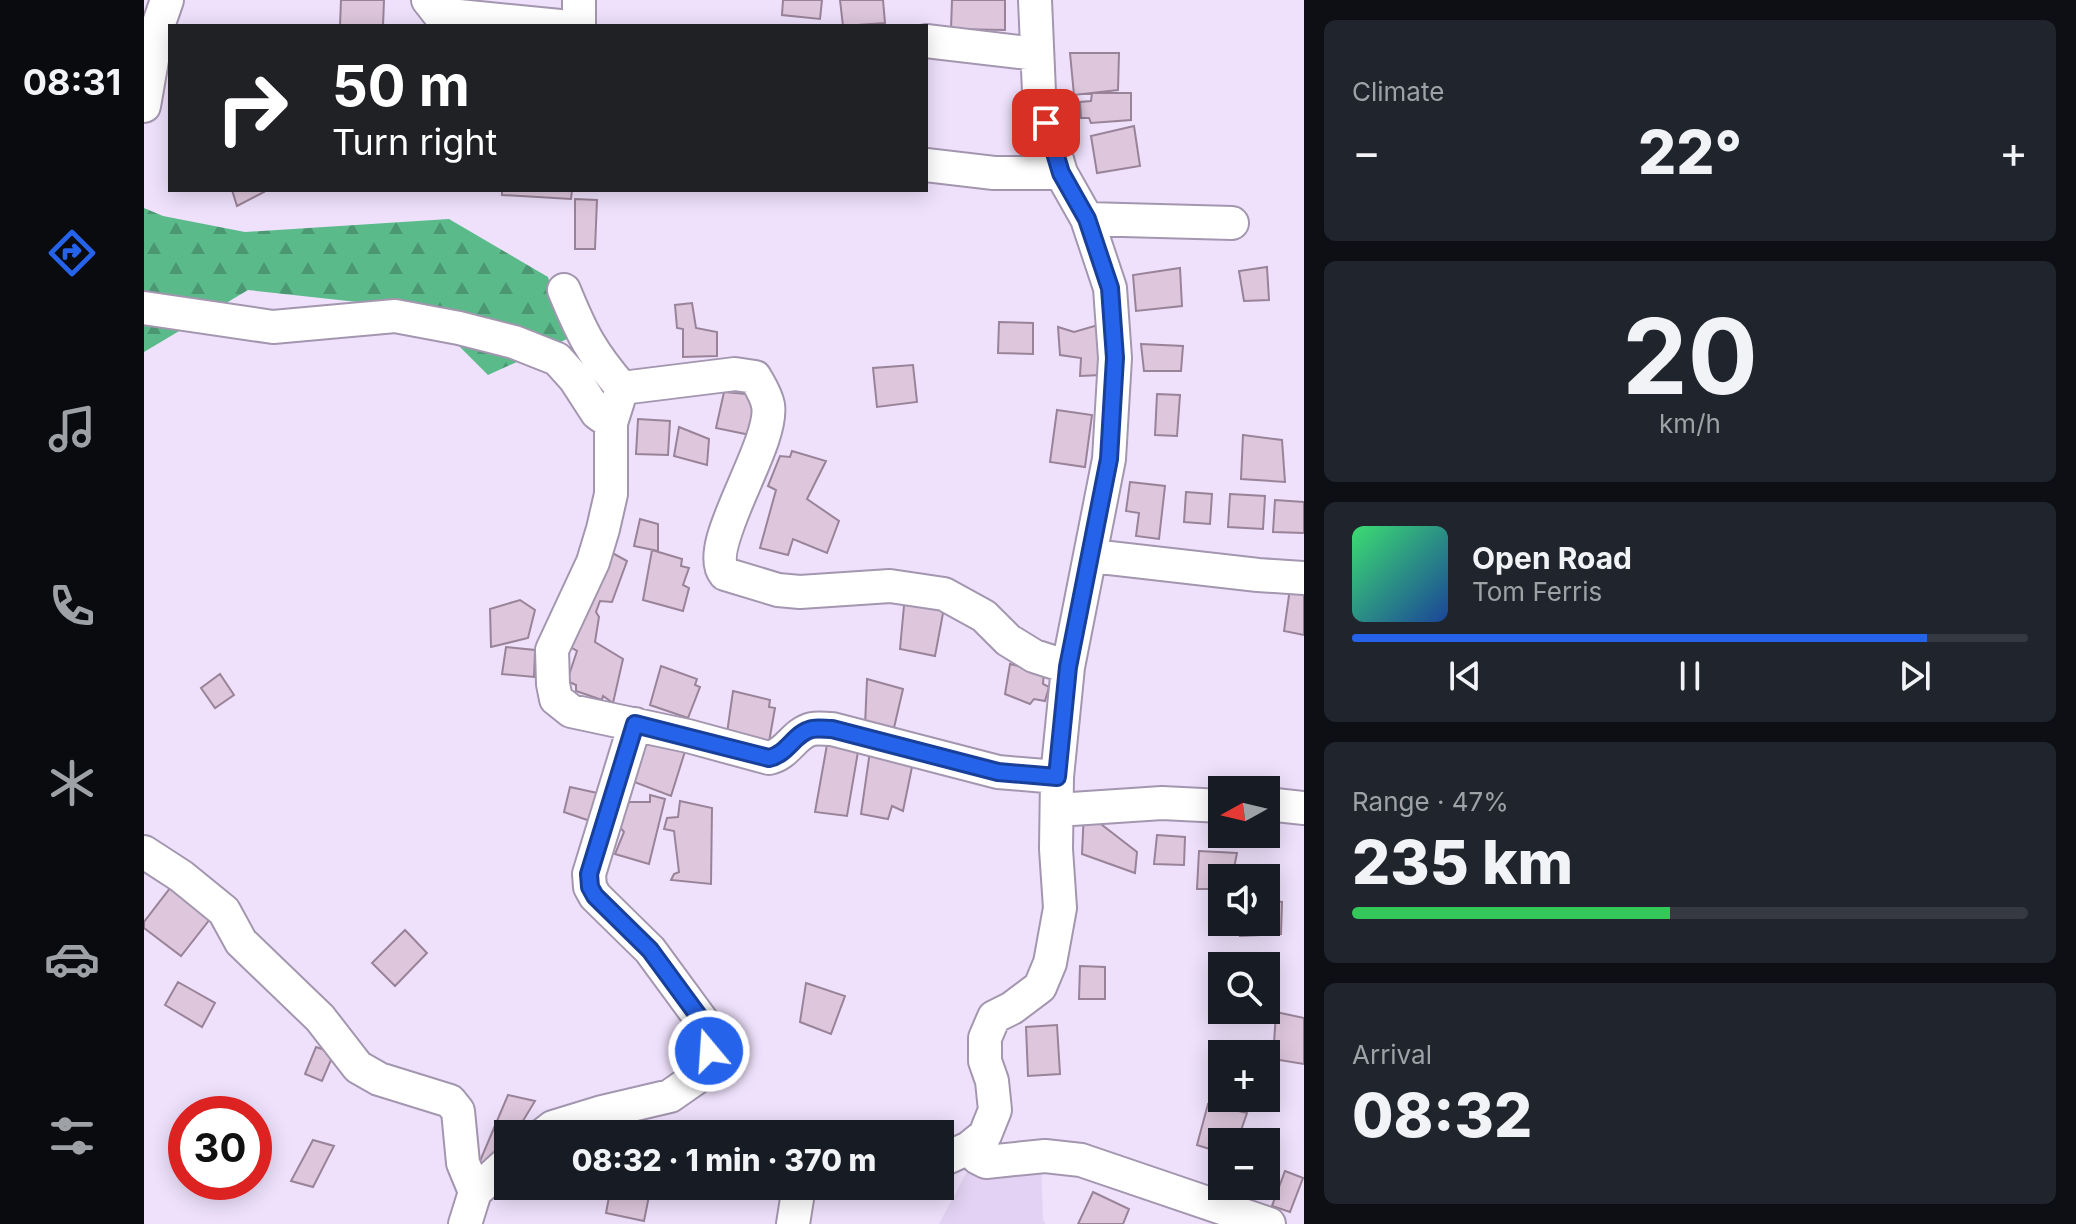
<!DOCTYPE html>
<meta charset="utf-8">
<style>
:root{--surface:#171b24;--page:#20242c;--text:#f1f3f6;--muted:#9ea1a6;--line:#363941;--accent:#2563eb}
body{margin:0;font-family:Inter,sans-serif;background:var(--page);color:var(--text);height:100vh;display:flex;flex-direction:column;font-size:30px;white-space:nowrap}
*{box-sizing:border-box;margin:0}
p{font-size:26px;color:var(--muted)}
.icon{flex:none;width:44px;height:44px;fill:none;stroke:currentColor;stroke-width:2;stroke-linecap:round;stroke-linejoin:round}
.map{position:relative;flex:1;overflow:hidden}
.panel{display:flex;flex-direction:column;gap:20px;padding:20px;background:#0d0f14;width:772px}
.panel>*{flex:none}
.guide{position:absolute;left:24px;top:24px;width:760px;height:168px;border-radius:0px;box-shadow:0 4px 20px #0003;background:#202124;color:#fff;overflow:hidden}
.needle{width:52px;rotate:262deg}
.fabs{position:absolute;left:1064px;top:776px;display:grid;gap:16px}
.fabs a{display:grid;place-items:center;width:72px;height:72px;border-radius:0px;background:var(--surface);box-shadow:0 4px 20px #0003;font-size:40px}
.speed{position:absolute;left:24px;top:1096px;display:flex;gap:16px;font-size:40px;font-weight:700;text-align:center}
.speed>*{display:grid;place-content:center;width:104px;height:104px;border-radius:50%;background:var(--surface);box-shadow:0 4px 20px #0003;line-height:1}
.speed .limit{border:12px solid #d22;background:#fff;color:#111}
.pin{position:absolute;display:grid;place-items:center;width:68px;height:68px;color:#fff;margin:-34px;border-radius:16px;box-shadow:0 4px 12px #0006}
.me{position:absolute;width:88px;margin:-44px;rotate:342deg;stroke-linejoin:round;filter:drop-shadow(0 0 6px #0008)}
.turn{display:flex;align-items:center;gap:28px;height:168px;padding:0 32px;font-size:36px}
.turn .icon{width:104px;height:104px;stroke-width:2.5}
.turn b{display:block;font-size:56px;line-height:68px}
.big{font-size:60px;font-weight:800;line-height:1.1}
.panel .tile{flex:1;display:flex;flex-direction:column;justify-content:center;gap:12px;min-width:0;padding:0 28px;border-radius:12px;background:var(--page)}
.panel .dial{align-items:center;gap:0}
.dial b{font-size:104px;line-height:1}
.song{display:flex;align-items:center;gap:24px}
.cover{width:96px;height:96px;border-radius:12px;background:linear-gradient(135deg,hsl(140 70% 55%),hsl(220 70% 35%))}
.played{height:8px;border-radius:4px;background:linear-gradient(90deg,var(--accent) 85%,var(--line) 85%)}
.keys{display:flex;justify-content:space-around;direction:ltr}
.heat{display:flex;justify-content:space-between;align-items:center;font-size:44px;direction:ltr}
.charge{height:12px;border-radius:6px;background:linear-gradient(90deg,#34c759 47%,var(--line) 0)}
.trip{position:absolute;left:350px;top:1120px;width:460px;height:80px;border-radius:0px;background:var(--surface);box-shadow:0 4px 20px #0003;font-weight:800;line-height:80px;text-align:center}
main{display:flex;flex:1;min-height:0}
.dock{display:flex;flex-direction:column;width:144px;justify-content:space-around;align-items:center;background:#090b0e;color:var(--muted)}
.dock .icon{width:56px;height:56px}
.dock .current{color:var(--accent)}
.dock b{font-size:36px;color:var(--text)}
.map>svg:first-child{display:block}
.built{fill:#e3d2f3}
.forest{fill:url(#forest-firs)}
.building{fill:#dec7dd;stroke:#998398;stroke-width:2}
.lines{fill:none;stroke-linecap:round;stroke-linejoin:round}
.minor-casing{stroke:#a396af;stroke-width:36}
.minor{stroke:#fff;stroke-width:32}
.route-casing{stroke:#184099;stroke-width:20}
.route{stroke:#2563eb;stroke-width:14}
</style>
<main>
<nav class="dock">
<b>08:31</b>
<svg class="icon current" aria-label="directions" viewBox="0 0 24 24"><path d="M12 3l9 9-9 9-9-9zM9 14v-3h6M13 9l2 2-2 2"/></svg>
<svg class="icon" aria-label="music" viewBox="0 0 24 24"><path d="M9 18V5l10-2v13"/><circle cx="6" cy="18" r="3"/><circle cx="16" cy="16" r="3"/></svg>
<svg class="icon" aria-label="phone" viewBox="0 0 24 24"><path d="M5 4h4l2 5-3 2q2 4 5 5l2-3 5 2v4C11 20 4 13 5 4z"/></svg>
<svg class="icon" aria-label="climate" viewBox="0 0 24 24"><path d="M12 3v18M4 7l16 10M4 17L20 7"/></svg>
<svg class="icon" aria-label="car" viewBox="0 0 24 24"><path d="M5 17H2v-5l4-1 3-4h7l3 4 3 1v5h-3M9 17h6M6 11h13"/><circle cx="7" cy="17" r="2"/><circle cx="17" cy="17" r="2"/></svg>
<svg class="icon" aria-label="filters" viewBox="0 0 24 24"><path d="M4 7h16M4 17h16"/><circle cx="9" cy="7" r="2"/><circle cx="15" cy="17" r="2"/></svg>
</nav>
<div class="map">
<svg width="1160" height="1224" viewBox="0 0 1160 1224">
<defs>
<pattern id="forest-firs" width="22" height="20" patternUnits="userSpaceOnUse" patternTransform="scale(2)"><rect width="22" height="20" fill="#5aba8a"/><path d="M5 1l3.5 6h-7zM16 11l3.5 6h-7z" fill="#4b9772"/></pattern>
</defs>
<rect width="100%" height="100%" fill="#efe1fc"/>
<path class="built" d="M 897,1161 L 899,1220 L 902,1224 L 795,1224 L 827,1164 Z"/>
<path class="forest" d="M 0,208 L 19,216 L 101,232 L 305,219 L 404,277 L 423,339 L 344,375 L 278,309 L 104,290 L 0,352 Z"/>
<path class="building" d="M 197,0 L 240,0 L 239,26 L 196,26 Z
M 639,0 L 678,0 L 676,19 L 638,15 Z
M 696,0 L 739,0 L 741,23 L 699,26 Z
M 808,0 L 861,0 L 861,30 L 807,29 Z
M 926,53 L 975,53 L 974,90 L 930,95 Z
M 948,93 L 987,93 L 987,120 L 947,123 L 945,118 L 937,118 L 936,102 L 947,101 Z
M 990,126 L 996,166 L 953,173 L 947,136 Z
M 88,190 L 119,190 L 120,192 L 93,206 Z
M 358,190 L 428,190 L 427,199 L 358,195 Z
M 431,199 L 453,200 L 451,249 L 431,249 Z
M 1123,267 L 1125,300 L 1100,301 L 1095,271 Z
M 1036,268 L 1038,306 L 992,311 L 989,275 Z
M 548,303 L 552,328 L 573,332 L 573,356 L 539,357 L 539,329 L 533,328 L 531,305 Z
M 855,322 L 889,323 L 889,354 L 854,353 Z
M 954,325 L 957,375 L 936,376 L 937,358 L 916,355 L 914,327 L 930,332 Z
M 997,344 L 1039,346 L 1037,371 L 1000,371 Z
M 769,365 L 773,402 L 733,407 L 729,368 Z
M 580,392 L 615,395 L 611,436 L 572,428 Z
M 1013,394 L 1036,395 L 1033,436 L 1011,435 Z
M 913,410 L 948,415 L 941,467 L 906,462 Z
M 494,419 L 526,421 L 524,455 L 492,454 Z
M 535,427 L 565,439 L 563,465 L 530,456 Z
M 1099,435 L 1138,440 L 1141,482 L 1097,479 Z
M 648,451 L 682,461 L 663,499 L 695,521 L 683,553 L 649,539 L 644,555 L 616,548 L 632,490 L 624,486 L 636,456 L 646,457 Z
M 986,482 L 1021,486 L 1015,539 L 992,536 L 995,513 L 982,511 Z
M 1042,492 L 1068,494 L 1066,524 L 1040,522 Z
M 1086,494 L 1121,496 L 1119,529 L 1084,527 Z
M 1131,500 L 1160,502 L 1160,533 L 1129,532 Z
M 496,519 L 514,524 L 514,551 L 490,546 Z
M 463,550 L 483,561 L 468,602 L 456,601 L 452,612 L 455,617 L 451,642 L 479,659 L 469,703 L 459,696 L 458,700 L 432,691 L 432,685 L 423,681 L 433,651 L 423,645 Z
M 508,550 L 538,559 L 537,566 L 545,568 L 539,585 L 545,588 L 539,611 L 499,600 Z
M 1146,588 L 1160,589 L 1160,635 L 1140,631 Z
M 761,595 L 800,608 L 791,656 L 756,649 Z
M 376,600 L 391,610 L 384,638 L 347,647 L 346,609 Z
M 362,647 L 391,650 L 390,677 L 358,674 Z
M 866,664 L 900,672 L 899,684 L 905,687 L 901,701 L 890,699 L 886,704 L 861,694 Z
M 517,666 L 553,679 L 551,685 L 556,687 L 544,718 L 506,705 Z
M 76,674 L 90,695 L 71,708 L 57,688 Z
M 723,679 L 759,689 L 749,732 L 721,726 Z
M 589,691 L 626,700 L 625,707 L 631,708 L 625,742 L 583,733 Z
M 499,734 L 543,745 L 527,796 L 485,780 Z
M 684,739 L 715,746 L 703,816 L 671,812 Z
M 727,744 L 769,762 L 759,811 L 748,806 L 744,819 L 717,814 Z
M 426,787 L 458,794 L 449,822 L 420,812 Z
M 506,795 L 521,799 L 505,864 L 471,854 L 480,832 L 475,826 L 485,802 L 506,802 Z
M 536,801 L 568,808 L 567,884 L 527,880 L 530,874 L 535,872 L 530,831 L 520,829 L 523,818 L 534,817 Z
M 940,811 L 993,852 L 991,873 L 938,854 Z
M 1013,835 L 1041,837 L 1040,865 L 1010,864 Z
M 1055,851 L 1093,853 L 1088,878 L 1078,878 L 1078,889 L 1053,889 Z
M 30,883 L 70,914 L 37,956 L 0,928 L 0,922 Z
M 1122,900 L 1138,902 L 1137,934 L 1096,936 L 1096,922 L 1122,922 Z
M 261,930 L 283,953 L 251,986 L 228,963 Z
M 936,966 L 961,967 L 961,999 L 935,999 Z
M 34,982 L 71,1003 L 58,1027 L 21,1005 Z
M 662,983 L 701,996 L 687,1034 L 656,1022 Z
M 1132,1012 L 1160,1018 L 1160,1064 L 1129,1059 Z
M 913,1025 L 916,1074 L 884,1076 L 882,1027 Z
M 172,1047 L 190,1053 L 178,1081 L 161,1074 Z
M 364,1095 L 391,1101 L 371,1134 L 364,1134 L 364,1146 L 350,1169 L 333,1168 Z
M 1064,1104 L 1103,1113 L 1093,1142 L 1078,1142 L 1078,1153 L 1053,1145 Z
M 169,1140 L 190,1146 L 169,1187 L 147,1181 Z
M 1141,1171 L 1159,1178 L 1146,1212 L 1128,1206 Z
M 467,1186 L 507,1186 L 500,1221 L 462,1213 Z
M 949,1192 L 985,1209 L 979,1224 L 934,1224 Z"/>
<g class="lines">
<g class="minor-casing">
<path id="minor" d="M 284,0 L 295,14 L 416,26
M 435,0 L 435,26
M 782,41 L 893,54
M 0,106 L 14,26 L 23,0
M 782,165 L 850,173 L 917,173
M 943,219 L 1088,223
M 420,290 C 438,334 447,352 478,388 L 591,374 L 611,377 C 616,386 622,395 624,405 C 631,444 557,547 581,574 L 634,590 L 656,592 L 746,586 L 800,594 L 840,616 L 864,640 L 890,656 L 924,667
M 0,308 L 129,327 L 251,316 L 315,328 L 370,342 L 413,359 L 431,379 L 453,413 L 467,423
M 478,388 L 467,423 L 467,494 L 459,529 L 449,562 L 408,650 L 409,684 L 412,699 L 427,711 L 544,736 L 625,758 C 644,754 650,733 668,729 C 674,728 682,729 688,729 L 854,772 L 913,777
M 948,556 L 1114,575 L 1160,578
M 1122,804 L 1160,808
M 913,810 L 1018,803 L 1078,806
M 0,852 L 37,876 L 80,911 L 97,942 L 176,1018 L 214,1067 L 235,1079 L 306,1101 L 314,1111 L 319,1163 L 331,1192
M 400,1134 L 409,1127 L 458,1112 L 526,1096 L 559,1073 L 565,1051 L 564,1029 L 506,950 L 451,896 L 446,887 L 445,874 L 491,724
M 825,1148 L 834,1158 L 842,1162 L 901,1156 L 937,1160 L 1125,1224
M 796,1161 L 825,1148 L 841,1135 L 851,1110 L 848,1081 L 841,1061 L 841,1038 L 850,1017 L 868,1008 L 896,987 L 906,963 L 916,908 L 912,849 L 913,777 L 924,667 L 965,459 L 971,358 L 966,288 L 943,219 L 917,173 L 902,123 L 895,92 L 891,0
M 321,1224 L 331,1192 L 364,1162
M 649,1224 L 655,1186"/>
</g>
<use href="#minor" class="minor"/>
</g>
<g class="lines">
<g class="route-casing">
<path id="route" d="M 565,1051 L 564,1029 L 506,950 L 451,896 L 446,887 L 445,874 L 491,724 L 625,758 C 644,754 650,733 668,729 C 674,728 682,729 688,729 L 854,772 L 913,777 L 924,667 L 965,459 L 971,358 L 966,288 L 943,219 L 917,173 L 902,123"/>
</g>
<use href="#route" class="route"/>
</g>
</svg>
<div class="fabs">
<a><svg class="needle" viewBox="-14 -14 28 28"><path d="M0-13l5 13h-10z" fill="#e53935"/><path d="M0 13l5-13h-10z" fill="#9ea1a6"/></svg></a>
<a><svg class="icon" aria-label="sound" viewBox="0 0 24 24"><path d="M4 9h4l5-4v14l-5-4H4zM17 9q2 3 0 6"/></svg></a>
<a><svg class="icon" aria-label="search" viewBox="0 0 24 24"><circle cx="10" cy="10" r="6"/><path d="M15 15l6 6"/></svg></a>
<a>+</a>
<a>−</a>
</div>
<div class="speed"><div class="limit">30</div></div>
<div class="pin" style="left:902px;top:123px;background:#d93025"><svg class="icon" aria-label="arrive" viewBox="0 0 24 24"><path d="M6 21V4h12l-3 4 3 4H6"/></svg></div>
<svg class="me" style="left:565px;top:1051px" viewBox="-20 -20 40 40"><circle r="17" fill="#2563eb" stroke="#fff" stroke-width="3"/><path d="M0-11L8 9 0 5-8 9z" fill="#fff"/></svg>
<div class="trip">08:32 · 1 min · 370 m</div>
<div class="guide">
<div class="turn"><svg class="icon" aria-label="right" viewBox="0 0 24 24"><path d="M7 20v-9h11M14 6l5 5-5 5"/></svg><div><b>50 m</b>Turn right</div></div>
</div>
</div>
<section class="panel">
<div class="tile"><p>Climate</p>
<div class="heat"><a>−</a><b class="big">22°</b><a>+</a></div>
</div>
<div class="tile dial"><b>20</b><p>km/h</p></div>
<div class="tile">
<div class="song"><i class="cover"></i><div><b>Open Road</b><p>Tom Ferris</p></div></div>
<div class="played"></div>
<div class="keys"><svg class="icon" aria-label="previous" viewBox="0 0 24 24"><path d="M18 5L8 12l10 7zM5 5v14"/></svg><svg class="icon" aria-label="pause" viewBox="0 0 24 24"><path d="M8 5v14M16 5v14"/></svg><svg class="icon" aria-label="next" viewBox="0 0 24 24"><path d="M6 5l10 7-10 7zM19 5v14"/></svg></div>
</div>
<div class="tile"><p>Range · 47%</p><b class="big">235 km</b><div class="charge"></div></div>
<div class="tile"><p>Arrival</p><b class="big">08:32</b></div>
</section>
</main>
